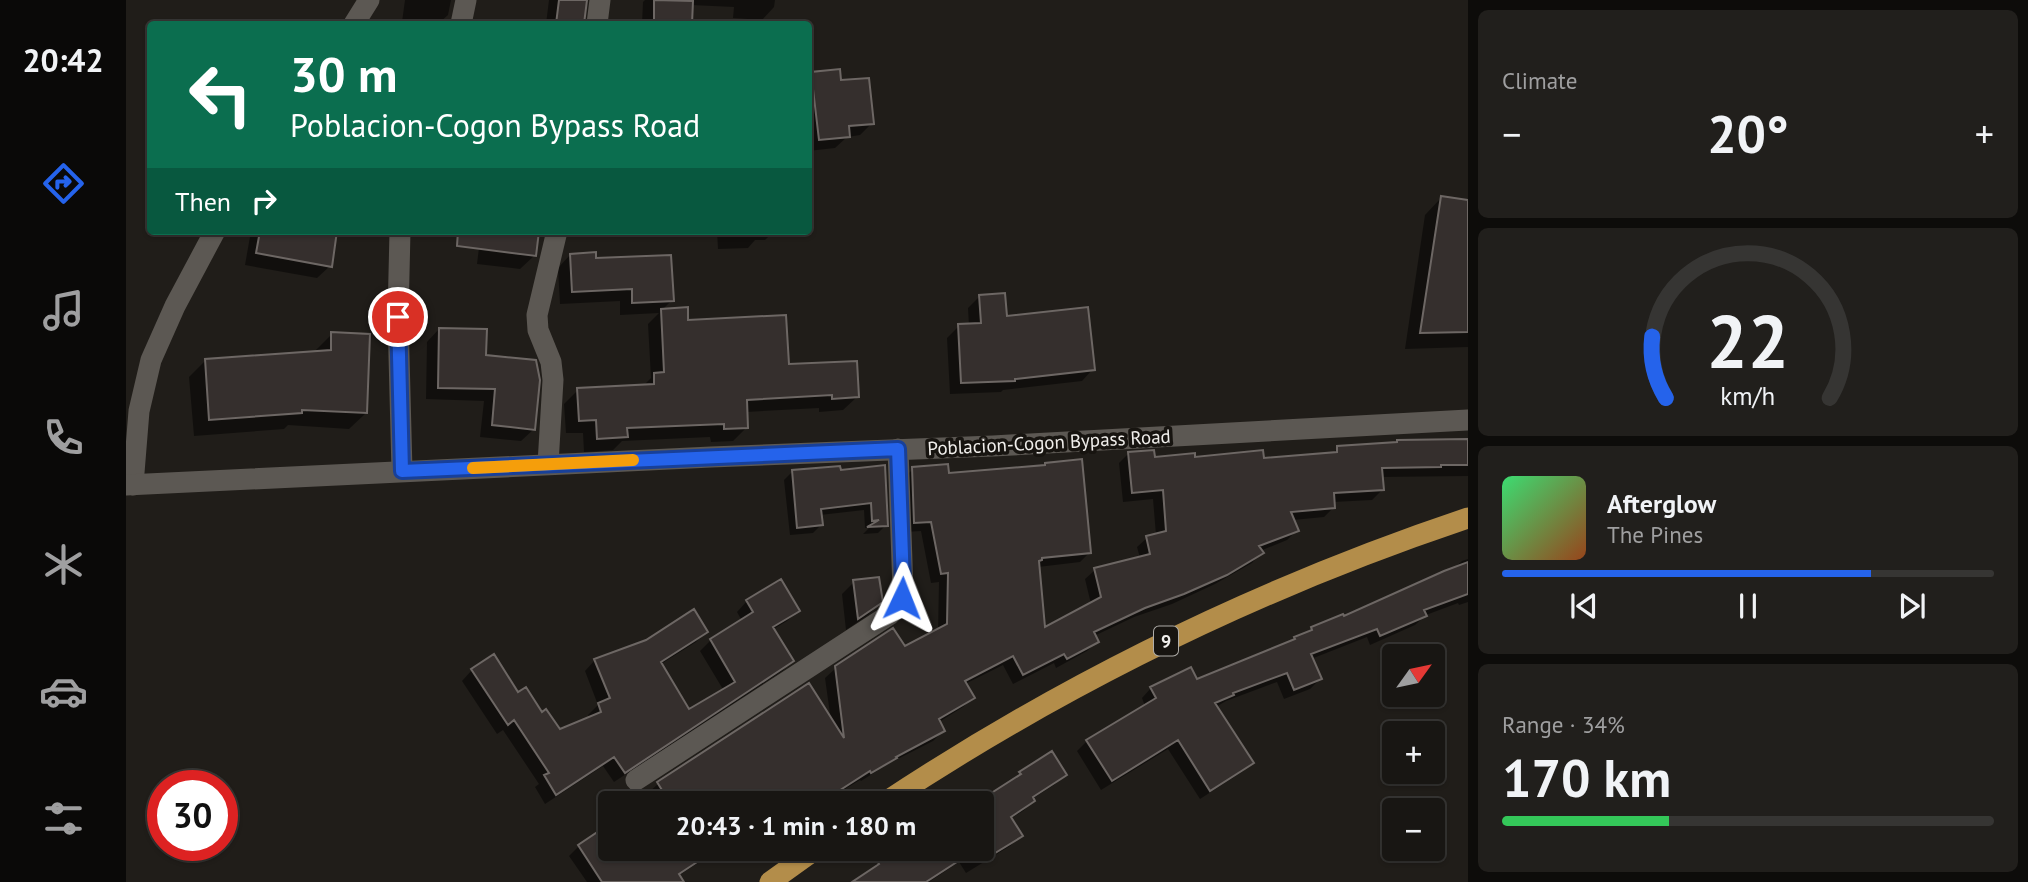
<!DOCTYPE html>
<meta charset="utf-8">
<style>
:root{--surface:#181613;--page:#211f1c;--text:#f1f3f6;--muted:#9f9fa0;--line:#363533;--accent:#2563eb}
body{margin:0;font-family:"PT Sans",sans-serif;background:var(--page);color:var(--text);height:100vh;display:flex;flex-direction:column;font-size:26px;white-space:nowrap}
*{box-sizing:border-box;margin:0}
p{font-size:23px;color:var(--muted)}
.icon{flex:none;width:38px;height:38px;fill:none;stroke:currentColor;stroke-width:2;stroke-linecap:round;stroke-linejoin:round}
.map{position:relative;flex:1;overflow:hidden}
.details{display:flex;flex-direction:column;gap:10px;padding:10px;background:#0d0c0a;width:560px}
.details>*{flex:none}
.guide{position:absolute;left:21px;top:21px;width:665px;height:214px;border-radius:7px;box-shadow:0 2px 5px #0004,0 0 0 2px var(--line);background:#0b6e4f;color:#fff;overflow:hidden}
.needle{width:46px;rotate:57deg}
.buttons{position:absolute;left:1256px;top:644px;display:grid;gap:14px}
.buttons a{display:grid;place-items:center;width:63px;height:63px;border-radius:7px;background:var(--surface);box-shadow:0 2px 5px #0004,0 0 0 2px var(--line);font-size:35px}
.speed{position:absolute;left:21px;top:770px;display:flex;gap:14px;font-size:35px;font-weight:700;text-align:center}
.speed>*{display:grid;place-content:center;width:91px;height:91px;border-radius:50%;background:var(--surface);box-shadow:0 2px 5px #0004,0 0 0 2px var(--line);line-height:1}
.speed .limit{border:10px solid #d22;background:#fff;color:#111}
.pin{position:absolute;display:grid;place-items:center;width:60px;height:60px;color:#fff;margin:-30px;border:4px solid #fff;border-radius:50%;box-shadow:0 2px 7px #0007}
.me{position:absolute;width:77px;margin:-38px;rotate:2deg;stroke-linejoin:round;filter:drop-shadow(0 0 5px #0008)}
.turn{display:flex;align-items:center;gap:24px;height:147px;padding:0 28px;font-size:32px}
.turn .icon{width:91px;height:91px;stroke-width:2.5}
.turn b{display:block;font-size:49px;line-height:60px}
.then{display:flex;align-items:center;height:66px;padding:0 28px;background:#0003;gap:14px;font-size:26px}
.big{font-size:52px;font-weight:800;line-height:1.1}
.details .widget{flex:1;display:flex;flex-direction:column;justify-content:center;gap:10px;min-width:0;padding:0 24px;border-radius:10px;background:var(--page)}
.details .dial{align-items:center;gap:0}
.dial svg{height:182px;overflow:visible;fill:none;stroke:var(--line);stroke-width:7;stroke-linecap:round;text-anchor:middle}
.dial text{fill:var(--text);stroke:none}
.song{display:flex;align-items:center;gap:21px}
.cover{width:84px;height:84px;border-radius:10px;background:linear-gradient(135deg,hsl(140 70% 55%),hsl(20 70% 35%))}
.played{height:7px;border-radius:4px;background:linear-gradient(90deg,var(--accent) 75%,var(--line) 75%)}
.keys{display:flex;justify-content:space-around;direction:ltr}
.heat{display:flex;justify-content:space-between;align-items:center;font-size:38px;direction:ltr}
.charge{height:10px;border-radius:5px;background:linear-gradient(90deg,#34c759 34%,var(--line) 0)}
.trip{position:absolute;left:472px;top:791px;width:396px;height:70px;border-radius:7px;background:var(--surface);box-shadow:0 2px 5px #0004,0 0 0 2px var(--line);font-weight:800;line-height:70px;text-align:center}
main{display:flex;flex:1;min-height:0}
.dock{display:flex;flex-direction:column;width:126px;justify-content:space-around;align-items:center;background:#0a0908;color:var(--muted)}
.dock .icon{width:49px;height:49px}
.dock .current{color:var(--accent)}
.dock b{font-size:32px;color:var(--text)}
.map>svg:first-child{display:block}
.shadow{fill:#0007}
.building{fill:#352f2d;stroke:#6d6764;stroke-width:2}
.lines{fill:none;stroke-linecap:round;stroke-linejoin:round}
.minor{stroke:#5c5853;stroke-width:21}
.secondary{stroke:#5c5853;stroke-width:21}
.trunk{stroke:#b38d4a;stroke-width:21}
.route-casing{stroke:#184099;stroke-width:18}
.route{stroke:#2563eb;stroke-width:12}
.slow{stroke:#f59e0b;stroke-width:12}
.labels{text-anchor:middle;stroke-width:7;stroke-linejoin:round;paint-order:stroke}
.shield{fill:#171410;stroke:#afada9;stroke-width:2}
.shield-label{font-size:18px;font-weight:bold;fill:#f0eeeb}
.street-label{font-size:19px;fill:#f0eeeb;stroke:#171410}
</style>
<main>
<nav class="dock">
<b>20:42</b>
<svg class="icon current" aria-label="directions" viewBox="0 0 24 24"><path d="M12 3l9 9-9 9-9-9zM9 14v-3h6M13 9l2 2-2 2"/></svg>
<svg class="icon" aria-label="music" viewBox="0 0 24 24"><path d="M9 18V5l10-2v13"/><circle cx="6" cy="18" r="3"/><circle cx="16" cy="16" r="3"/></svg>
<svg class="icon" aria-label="phone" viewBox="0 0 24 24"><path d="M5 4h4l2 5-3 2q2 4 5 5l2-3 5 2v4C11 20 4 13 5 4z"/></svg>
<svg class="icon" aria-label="climate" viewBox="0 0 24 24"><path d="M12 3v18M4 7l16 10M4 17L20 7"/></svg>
<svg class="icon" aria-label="car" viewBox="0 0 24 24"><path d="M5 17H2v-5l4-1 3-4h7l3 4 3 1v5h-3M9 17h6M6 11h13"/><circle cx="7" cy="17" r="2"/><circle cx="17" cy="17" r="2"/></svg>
<svg class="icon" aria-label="filters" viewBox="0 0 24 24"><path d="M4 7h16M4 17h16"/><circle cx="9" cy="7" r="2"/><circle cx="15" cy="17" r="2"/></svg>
</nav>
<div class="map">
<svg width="1342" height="882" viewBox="0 0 1342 882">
<rect width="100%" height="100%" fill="#201d19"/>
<path class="shadow" d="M 279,0 L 325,0 L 322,15 L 312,24 L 276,22 Z
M 460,0 L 457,24 L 420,24 L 423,0 Z
M 519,0 L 649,0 L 648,7 L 636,20 L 607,18 L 608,7 L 565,5 L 565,24 L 516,24 L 517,2 Z
M 686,74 L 714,82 L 746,123 L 734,135 L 721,137 L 709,148 L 682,151 L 682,77 Z
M 1315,198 L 1342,218 L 1342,347 L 1279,349 L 1299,215 Z
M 125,231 L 210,231 L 204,266 L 191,278 L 119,265 Z
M 355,231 L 412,231 L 409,255 L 394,269 L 351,264 Z
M 591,231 L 648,231 L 639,240 L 629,240 L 622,248 L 592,249 Z
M 444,255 L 469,260 L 546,300 L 536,310 L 731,397 L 717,410 L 693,412 L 693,408 L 620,412 L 621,427 L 607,441 L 585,442 L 584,437 L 496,441 L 487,450 L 458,452 L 457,433 L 440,433 L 438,404 L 452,390 L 516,387 L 525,378 L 522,324 L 533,313 L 494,315 L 494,301 L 434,304 L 432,268 Z
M 854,296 L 879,318 L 967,369 L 956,381 L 877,390 L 875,392 L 824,394 L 821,338 L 833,326 L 843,326 L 842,308 Z
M 313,329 L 358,356 L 408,429 L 395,441 L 354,437 L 358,401 L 300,399 L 301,342 Z
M 206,334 L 240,413 L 223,429 L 162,425 L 158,429 L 68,436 L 63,377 L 79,361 L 190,353 L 190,350 Z
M 1342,441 L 1342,476 L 1255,477 L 1256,490 L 1246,500 L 1207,502 L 1207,508 L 1198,517 L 1167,520 L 1171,530 L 1161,540 L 1134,551 L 1135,553 L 1126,563 L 1089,584 L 1046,604 L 1008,617 L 968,636 L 971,641 L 961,651 L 930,668 L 928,663 L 887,684 L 877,665 L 839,684 L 847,697 L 837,707 L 813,722 L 817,731 L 807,741 L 762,764 L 735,781 L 734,780 L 696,803 L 679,803 L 678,801 L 675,803 L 551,803 L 541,789 L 526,799 L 522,793 L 532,784 L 682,685 L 705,721 L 699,678 L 710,668 L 778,648 L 812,631 L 813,582 L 805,583 L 795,531 L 779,532 L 777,479 L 787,469 L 821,475 L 917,467 L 920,464 L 963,553 L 954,562 L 912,567 L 917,629 L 965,604 L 959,579 L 969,570 L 1014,558 L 1011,547 L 1021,538 L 1030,535 L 1027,499 L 997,502 L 993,463 L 1003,453 L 1027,459 L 1136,460 L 1205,455 L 1212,448 Z
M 758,467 L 760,525 L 752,533 L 737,534 L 744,527 L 739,528 L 738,510 L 694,515 L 695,525 L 687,533 L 664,535 L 658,480 L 666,472 L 713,472 Z
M 1342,559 L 1342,602 L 1333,605 L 1332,603 L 1300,615 L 1289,625 L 1244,645 L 1241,637 L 1185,659 L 1194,679 L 1184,689 L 1158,699 L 1151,682 L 1100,701 L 1090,707 L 1126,762 L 1116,772 L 1074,799 L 1042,749 L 975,790 L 951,751 L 961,741 L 1019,706 L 1016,698 L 1025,688 L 1070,682 L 1164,643 L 1186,629 L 1216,616 L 1217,618 L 1326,570 L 1336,561 Z
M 728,582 L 755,602 L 742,615 L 720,630 L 716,594 Z
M 621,601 L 672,610 L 661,621 L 646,630 L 666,661 L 656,671 L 488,782 L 477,766 L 419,804 L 409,787 L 413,784 L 377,730 L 371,734 L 336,681 L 346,670 L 392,694 L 433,731 L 464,718 L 462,715 L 472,705 L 459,671 L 469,660 L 580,631 L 570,642 L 535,664 L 563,712 L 598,691 L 574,651 L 585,640 L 616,621 L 611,612 Z
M 894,773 L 939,775 L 928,785 L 906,799 L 907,801 L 897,811 L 884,819 L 894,836 L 884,846 L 840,873 L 833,862 L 803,882 L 731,882 L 752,863 L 772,849 L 856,849 L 856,803 L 853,803 L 885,783 Z
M 847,796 L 852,803 L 835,803 Z
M 475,832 L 485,849 L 506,872 L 541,849 L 615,849 L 598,860 L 592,850 L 552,876 L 546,882 L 461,882 L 443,856 L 453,846 Z"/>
<path class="building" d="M 433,0 L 461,0 L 458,24 L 430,24 Z
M 528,0 L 567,1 L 566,24 L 528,24 Z
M 714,69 L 715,80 L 743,78 L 748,124 L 723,126 L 724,137 L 693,140 L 685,72 Z
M 1315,196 L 1342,200 L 1342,332 L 1294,333 Z
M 134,231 L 211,231 L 206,267 L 130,253 Z
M 332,231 L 413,231 L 410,256 L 331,246 Z
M 470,252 L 470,258 L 545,255 L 548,301 L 506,303 L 506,289 L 446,292 L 444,254 Z
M 879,293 L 881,316 L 962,307 L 969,370 L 889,379 L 889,381 L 835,383 L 832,324 L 855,323 L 853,295 Z
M 562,307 L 562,320 L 660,315 L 663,364 L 731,361 L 733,397 L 706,399 L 706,395 L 621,400 L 622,428 L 598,429 L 598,424 L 501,428 L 502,437 L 471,439 L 470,420 L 453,421 L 451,388 L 528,384 L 528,373 L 538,372 L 535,309 Z
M 313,328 L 361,329 L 360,355 L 410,360 L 414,380 L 409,430 L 366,425 L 369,389 L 312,388 Z
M 205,332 L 244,334 L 241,413 L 176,410 L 176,413 L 83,420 L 79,359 L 205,350 Z
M 1342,439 L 1342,465 L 1315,465 L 1315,467 L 1256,468 L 1258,490 L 1208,493 L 1209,508 L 1165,512 L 1173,531 L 1133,546 L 1138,553 L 1101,575 L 1058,594 L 1019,608 L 968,632 L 973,642 L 941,659 L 938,654 L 897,675 L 887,656 L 839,681 L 849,698 L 813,719 L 819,731 L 770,757 L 771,758 L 745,773 L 744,771 L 694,803 L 690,797 L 680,803 L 544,803 L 531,782 L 683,683 L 718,738 L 709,666 L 767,628 L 779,646 L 821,624 L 822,573 L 815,574 L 805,522 L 788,523 L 786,467 L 822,464 L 823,473 L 919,465 L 919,463 L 956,459 L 965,553 L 916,558 L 916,560 L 913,561 L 919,627 L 975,597 L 968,568 L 1024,554 L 1020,536 L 1040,531 L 1037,490 L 1006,493 L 1002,452 L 1028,450 L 1029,457 L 1069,453 L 1069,457 L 1137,450 L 1138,458 L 1211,452 L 1211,446 L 1271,442 L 1271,440 Z
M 759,465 L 762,526 L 741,527 L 753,520 L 746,521 L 745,503 L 695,509 L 697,525 L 671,528 L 666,470 L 714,466 L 715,470 Z
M 1342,562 L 1342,594 L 1298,610 L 1301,616 L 1254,636 L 1251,629 L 1185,654 L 1196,679 L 1168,690 L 1161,673 L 1107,693 L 1108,695 L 1089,703 L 1128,763 L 1084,791 L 1052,740 L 986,781 L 960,740 L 1030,698 L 1024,687 L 1065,667 L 1071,679 L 1169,639 L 1168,637 L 1186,630 L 1185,627 L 1217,614 L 1218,616 L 1318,571 Z
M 753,577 L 757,602 L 732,619 L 727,580 Z
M 655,579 L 674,611 L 647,627 L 668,661 L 499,773 L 488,757 L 430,795 L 418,775 L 423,773 L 388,720 L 382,725 L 345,669 L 368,654 L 392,692 L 400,687 L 416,712 L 420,709 L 434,729 L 475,712 L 472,703 L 484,698 L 468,659 L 520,640 L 568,609 L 582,632 L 535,662 L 563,709 L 609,682 L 584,639 L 627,612 L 620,600 Z
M 926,751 L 941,775 L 907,797 L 909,801 L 885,817 L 897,836 L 856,861 L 856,799 L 895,774 L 893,772 Z
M 476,829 L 485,843 L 485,849 L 488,849 L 492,855 L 501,849 L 591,849 L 553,874 L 558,882 L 476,882 L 452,845 Z
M 770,849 L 851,849 L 800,882 L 726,882 L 753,864 L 751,861 Z"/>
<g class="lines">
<path class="minor" d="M 228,24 L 243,0
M 335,24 L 340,0
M 471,24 L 474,0
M 274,231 L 272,317 L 276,471
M 422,464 L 427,380 L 425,362 L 412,330 L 411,315 L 431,231
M 7,485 L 13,411 L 25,360 L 49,306 L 89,231
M 510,780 L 763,615 L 772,606 L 777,590 L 772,449"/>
<path class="secondary" d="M 0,485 L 585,457 L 867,446 L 1342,420"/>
<path class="trunk" d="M 758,803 C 939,683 1136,587 1342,518
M 644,882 L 690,849"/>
</g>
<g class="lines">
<g class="route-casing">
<path id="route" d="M 272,317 L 276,471 L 772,449 L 777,582 L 776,598"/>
</g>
<use href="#route" class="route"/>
<path class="slow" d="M 347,468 L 507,460"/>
</g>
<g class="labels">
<rect class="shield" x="1028" y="626.5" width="24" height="29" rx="5"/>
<g class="shield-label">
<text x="1040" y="647">9</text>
</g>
<g class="street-label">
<text transform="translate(923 442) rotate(-3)" y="7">Poblacion-Cogon Bypass Road</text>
</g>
</g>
</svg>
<div class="buttons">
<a><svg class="needle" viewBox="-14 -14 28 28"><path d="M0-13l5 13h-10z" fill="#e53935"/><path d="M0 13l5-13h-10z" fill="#9f9fa0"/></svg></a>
<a>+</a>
<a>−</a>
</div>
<div class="speed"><div class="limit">30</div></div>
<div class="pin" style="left:272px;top:317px;background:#d93025"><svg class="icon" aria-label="arrive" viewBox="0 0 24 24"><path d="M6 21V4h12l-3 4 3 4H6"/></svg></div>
<svg class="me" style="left:776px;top:598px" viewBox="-20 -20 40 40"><path d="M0-17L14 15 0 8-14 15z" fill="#2563eb" stroke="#fff" stroke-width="4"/></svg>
<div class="trip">20:43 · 1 min · 180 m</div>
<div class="guide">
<div class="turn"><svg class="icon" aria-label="left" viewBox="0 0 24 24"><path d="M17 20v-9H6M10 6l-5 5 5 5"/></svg><div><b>30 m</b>Poblacion-Cogon Bypass Road</div></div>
<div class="then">Then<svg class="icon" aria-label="right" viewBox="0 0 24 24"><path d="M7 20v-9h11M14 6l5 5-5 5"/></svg></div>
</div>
</div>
<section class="details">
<div class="widget"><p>Climate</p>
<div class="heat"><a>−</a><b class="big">20°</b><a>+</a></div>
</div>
<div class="widget dial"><svg viewBox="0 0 100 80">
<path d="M14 69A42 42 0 1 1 86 69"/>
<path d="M14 69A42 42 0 0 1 8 42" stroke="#2563eb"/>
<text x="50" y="56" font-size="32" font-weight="700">22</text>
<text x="50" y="72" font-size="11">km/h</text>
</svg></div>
<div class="widget">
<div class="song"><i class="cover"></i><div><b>Afterglow</b><p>The Pines</p></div></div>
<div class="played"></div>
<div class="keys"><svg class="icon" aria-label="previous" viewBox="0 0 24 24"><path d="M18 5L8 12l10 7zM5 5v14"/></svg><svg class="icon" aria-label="pause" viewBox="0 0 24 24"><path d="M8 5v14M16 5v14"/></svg><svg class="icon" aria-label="next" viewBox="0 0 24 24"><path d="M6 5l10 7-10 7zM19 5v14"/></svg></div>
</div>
<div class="widget"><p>Range · 34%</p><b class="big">170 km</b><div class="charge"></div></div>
</section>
</main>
